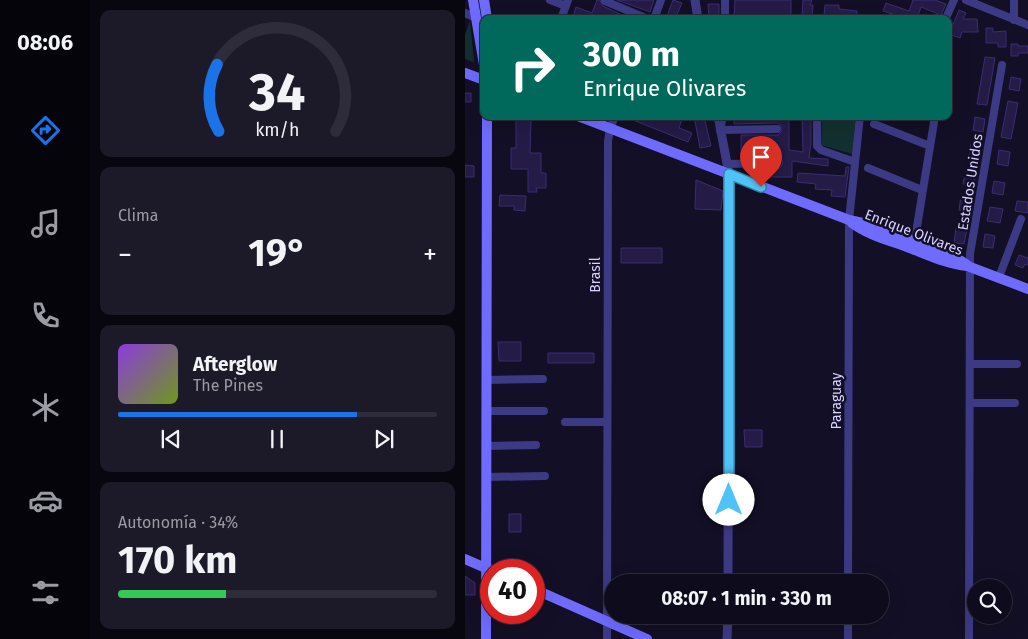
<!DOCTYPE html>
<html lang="es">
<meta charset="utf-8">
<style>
:root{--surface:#0e0b1c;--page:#1c1929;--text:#f1f3f6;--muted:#9b9ba3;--line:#2e2b3b;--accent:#1a73e8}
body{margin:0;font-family:"Fira Sans",sans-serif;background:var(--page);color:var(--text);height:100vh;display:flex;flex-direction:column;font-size:19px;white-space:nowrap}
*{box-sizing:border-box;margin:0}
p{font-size:16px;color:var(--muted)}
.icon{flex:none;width:28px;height:28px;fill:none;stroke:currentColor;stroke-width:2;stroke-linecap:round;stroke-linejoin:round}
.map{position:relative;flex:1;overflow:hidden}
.details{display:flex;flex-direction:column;gap:10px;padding:10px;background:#08060f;width:375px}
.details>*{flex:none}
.banner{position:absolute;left:15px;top:15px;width:472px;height:105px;border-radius:10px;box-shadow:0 5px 20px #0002,0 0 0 1px var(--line);background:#00695c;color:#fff;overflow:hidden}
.fabs{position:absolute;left:502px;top:579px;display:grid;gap:10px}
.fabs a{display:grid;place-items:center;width:45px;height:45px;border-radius:50%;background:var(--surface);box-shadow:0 5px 20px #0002,0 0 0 1px var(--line);font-size:25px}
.speed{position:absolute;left:15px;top:559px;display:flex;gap:10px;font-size:25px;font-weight:700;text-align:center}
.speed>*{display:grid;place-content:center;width:65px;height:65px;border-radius:50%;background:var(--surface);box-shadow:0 5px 20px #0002,0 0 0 1px var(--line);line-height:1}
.speed .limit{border:8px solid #d22;background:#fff;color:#111}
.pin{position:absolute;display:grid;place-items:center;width:42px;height:42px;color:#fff;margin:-51px -21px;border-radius:50% 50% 50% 0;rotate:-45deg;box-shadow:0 0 5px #0007}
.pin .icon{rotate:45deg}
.me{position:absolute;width:55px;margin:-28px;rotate:0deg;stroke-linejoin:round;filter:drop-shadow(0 0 4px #0008)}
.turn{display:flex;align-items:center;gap:18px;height:105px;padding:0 20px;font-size:22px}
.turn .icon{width:65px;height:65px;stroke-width:2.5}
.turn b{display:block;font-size:35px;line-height:42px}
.big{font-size:38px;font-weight:700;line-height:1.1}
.details .tile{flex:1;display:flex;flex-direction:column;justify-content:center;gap:8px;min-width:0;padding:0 18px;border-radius:10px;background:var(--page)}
.details .dial{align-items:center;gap:0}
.dial svg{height:130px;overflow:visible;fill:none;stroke:var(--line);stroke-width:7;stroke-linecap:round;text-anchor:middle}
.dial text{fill:var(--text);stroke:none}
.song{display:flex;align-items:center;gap:15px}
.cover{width:60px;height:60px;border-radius:8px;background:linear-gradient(135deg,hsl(270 70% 55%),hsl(80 70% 35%))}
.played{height:5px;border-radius:2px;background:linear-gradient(90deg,var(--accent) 75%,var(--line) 75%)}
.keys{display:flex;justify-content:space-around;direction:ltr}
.heat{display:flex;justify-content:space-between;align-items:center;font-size:28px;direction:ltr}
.charge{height:8px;border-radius:4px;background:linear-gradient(90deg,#34c759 34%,var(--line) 0)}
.trip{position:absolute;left:139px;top:574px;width:285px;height:50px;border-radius:25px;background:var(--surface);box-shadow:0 5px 20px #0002,0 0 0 1px var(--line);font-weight:700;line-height:50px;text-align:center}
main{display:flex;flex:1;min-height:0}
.tab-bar{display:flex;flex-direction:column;width:90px;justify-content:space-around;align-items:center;background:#06040b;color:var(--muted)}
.tab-bar .icon{width:35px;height:35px}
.tab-bar .on{color:var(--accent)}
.tab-bar b{font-size:22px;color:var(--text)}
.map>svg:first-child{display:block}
.green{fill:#12302f}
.building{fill:#241b47;stroke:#3b2d73}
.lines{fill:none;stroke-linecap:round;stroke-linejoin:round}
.minor{stroke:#3d3a85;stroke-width:8}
.tertiary{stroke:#3d3a85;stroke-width:9}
.secondary{stroke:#6f6bff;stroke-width:10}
.route-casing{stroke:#337fa1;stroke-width:12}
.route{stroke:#4fc3f7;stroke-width:9}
.labels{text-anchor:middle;stroke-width:5;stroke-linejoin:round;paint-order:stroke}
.street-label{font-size:14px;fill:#d9d4ff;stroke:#130f26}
</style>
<main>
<nav class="tab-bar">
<b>08:06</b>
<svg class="icon on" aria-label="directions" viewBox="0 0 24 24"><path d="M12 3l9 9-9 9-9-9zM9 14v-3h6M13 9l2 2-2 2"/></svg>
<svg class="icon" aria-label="music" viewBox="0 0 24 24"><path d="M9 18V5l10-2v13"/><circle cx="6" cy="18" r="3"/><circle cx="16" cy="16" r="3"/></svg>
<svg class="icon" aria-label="phone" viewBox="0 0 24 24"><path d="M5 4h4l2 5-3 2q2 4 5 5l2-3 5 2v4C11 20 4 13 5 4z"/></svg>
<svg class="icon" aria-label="climate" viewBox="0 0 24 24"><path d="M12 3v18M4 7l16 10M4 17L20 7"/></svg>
<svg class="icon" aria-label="car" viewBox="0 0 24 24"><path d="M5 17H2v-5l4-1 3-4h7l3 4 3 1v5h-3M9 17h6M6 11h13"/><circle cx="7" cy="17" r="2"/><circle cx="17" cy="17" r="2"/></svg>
<svg class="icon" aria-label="filters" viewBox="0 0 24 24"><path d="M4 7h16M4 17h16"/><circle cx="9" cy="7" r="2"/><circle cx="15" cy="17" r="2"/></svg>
</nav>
<section class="details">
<div class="tile dial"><svg viewBox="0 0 100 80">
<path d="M14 69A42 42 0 1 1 86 69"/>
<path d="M14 69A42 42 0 0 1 13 28" stroke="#1a73e8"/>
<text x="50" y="56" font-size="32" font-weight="700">34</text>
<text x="50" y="72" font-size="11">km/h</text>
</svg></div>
<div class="tile"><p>Clima</p>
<div class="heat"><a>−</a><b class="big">19°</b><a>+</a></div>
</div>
<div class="tile">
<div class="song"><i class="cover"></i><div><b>Afterglow</b><p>The Pines</p></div></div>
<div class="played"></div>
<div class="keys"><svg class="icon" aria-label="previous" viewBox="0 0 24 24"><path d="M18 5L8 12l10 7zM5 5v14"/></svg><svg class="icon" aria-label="pause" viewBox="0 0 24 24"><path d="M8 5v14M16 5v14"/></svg><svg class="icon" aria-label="next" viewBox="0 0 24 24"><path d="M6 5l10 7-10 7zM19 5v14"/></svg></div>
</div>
<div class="tile"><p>Autonomía · 34%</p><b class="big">170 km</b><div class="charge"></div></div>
</section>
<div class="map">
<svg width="563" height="639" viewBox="0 0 563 639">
<rect width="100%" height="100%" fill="#130f26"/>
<path class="green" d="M 5,21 L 9,62 L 0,59 L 0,35 Z
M 357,116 L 391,116 L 387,154 L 356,145 Z"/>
<path class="building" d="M 132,0 L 135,0 L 138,6 L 165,19 L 113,19 L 108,17 L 111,7 L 127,13 Z
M 152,0 L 189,0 L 185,12 Z
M 208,0 L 217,3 L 210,19 L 201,19 Z
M 270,0 L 326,0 L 326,19 L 269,19 Z
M 338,0 L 347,0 L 345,5 L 348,5 L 347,18 L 337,17 Z
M 448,0 L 470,0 L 481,4 L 476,15 L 456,7 L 452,19 L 443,19 L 418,11 L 421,3 L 444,11 Z
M 243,4 L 254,4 L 254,19 L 244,19 Z
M 360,5 L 374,5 L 374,9 L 392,11 L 391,19 L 359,16 Z
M 494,10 L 501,13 L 498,19 L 512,19 L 513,32 L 497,32 L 495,38 L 484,34 Z
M 521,28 L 528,28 L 528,32 L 541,31 L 541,47 L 533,47 L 533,43 L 521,43 Z
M 546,44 L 553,44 L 553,46 L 563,46 L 563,53 L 553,53 L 553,56 L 546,56 Z
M 520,57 L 530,58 L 522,105 L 512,104 Z
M 546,77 L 556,79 L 554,91 L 544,89 Z
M 0,93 L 6,93 L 6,102 L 0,102 Z
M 543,101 L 553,103 L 546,139 L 536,137 Z
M 51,116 L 59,116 L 66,119 L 65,153 L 76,153 L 76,173 L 81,173 L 81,188 L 71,188 L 72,192 L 63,192 L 63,169 L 46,169 L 46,148 L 51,148 Z
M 158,116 L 218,116 L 214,128 L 227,133 L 223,142 Z
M 229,116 L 239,116 L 246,146 L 235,148 Z
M 269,116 L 324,116 L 324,150 L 338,152 L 337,116 L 346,116 L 346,143 L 344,158 L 363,159 L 363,166 L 327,161 L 327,177 L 305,177 L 305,169 L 315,168 L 318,163 L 317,160 L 312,157 L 276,158 L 276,135 L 313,135 L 317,131 L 317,127 L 312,123 L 269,124 Z
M 510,117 L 520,119 L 518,132 L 508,130 Z
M 506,144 L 515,145 L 513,158 L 504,157 Z
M 534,150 L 545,152 L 543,166 L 532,164 Z
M 0,165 L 9,166 L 9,177 L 0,177 Z
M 381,167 L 384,167 L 380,197 L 366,196 L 367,190 L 350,189 L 351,184 L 332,182 L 333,173 L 380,176 Z
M 501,170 L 511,171 L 509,185 L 498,184 Z
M 231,180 L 258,191 L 256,210 L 230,209 Z
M 529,181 L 540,183 L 538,195 L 527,193 Z
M 35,195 L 61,196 L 60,211 L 49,210 L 49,206 L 34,206 Z
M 496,196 L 507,198 L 505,212 L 494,210 Z
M 552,201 L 563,202 L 563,213 L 550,211 Z
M 525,207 L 538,209 L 535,223 L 522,221 Z
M 491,227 L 502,229 L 499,244 L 489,243 Z
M 520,234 L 530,236 L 528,248 L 518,247 Z
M 156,248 L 197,248 L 197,263 L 156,263 Z
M 554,255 L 563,258 L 563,265 L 560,264 L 558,268 L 550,265 Z
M 33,342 L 56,342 L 56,361 L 34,361 Z
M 83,353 L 129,353 L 129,363 L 83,363 Z
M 279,430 L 297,430 L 297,447 L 280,447 Z
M 44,514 L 56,514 L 56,532 L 44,532 Z
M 0,576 L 10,583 L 10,595 L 0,595 Z"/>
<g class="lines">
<path class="minor" d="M 85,0 L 101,6
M 260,0 L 260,19
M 501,0 L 563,25
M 140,1 L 183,19
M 0,13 L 11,18
M 481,18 L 489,0
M 96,19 L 103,0
M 189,19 L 196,0
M 549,20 L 549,0
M 258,116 L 255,130 L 312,129
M 352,116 L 352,146 L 356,150 L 390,162
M 409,124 L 465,146
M 262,164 L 312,163
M 403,168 L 457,190
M 449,245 L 470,116
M 534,277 L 556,219
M 505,364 L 552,364
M 21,380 L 78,379
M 505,403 L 550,403
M 21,411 L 79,411
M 100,422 L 142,422
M 21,446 L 71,445
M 21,477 L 80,476
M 383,582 L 384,220 L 395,116
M 142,639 L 143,141 L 145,129 L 150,116
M 383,639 L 383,615
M 504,639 L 505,254 L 537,65"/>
<path class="tertiary" d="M 230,0 L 233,19
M 253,116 L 264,174 L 263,582
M 262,639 L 263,615"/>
<path class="secondary" d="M 8,0 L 19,65
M 19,0 L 22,19
M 0,73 L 19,80
M 113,116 L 384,220 L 407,225 L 474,251 L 495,260 L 505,267 L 563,289
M 387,223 C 403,235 423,240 442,247 C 461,254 481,264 502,266
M 0,559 L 25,570
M 69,589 L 182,639
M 21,639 L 22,116"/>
</g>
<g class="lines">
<g class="route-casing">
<path id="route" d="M 264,500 L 264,174 L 296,187"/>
</g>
<use href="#route" class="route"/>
</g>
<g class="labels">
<g class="street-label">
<text transform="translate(505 182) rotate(-81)" y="5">Estados Unidos</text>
<text transform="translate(449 232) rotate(21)" y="5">Enrique Olivares</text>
<text transform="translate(130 275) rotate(-90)" y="5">Brasil</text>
<text transform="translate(371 401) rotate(-90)" y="5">Paraguay</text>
</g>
</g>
</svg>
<div class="fabs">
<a><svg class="icon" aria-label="search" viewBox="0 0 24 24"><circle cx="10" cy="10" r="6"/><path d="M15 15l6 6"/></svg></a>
</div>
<div class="speed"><div class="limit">40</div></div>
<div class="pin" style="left:296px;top:187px;background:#d93025"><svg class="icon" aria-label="arrive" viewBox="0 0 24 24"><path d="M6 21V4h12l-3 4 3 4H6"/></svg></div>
<svg class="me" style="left:264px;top:500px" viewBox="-20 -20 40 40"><circle r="19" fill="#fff"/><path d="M0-13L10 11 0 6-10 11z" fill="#4fc3f7"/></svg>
<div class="trip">08:07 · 1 min · 330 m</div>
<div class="banner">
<div class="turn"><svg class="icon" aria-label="right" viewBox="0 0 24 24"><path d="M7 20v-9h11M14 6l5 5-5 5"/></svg><div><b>300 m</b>Enrique Olivares</div></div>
</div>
</div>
</main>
